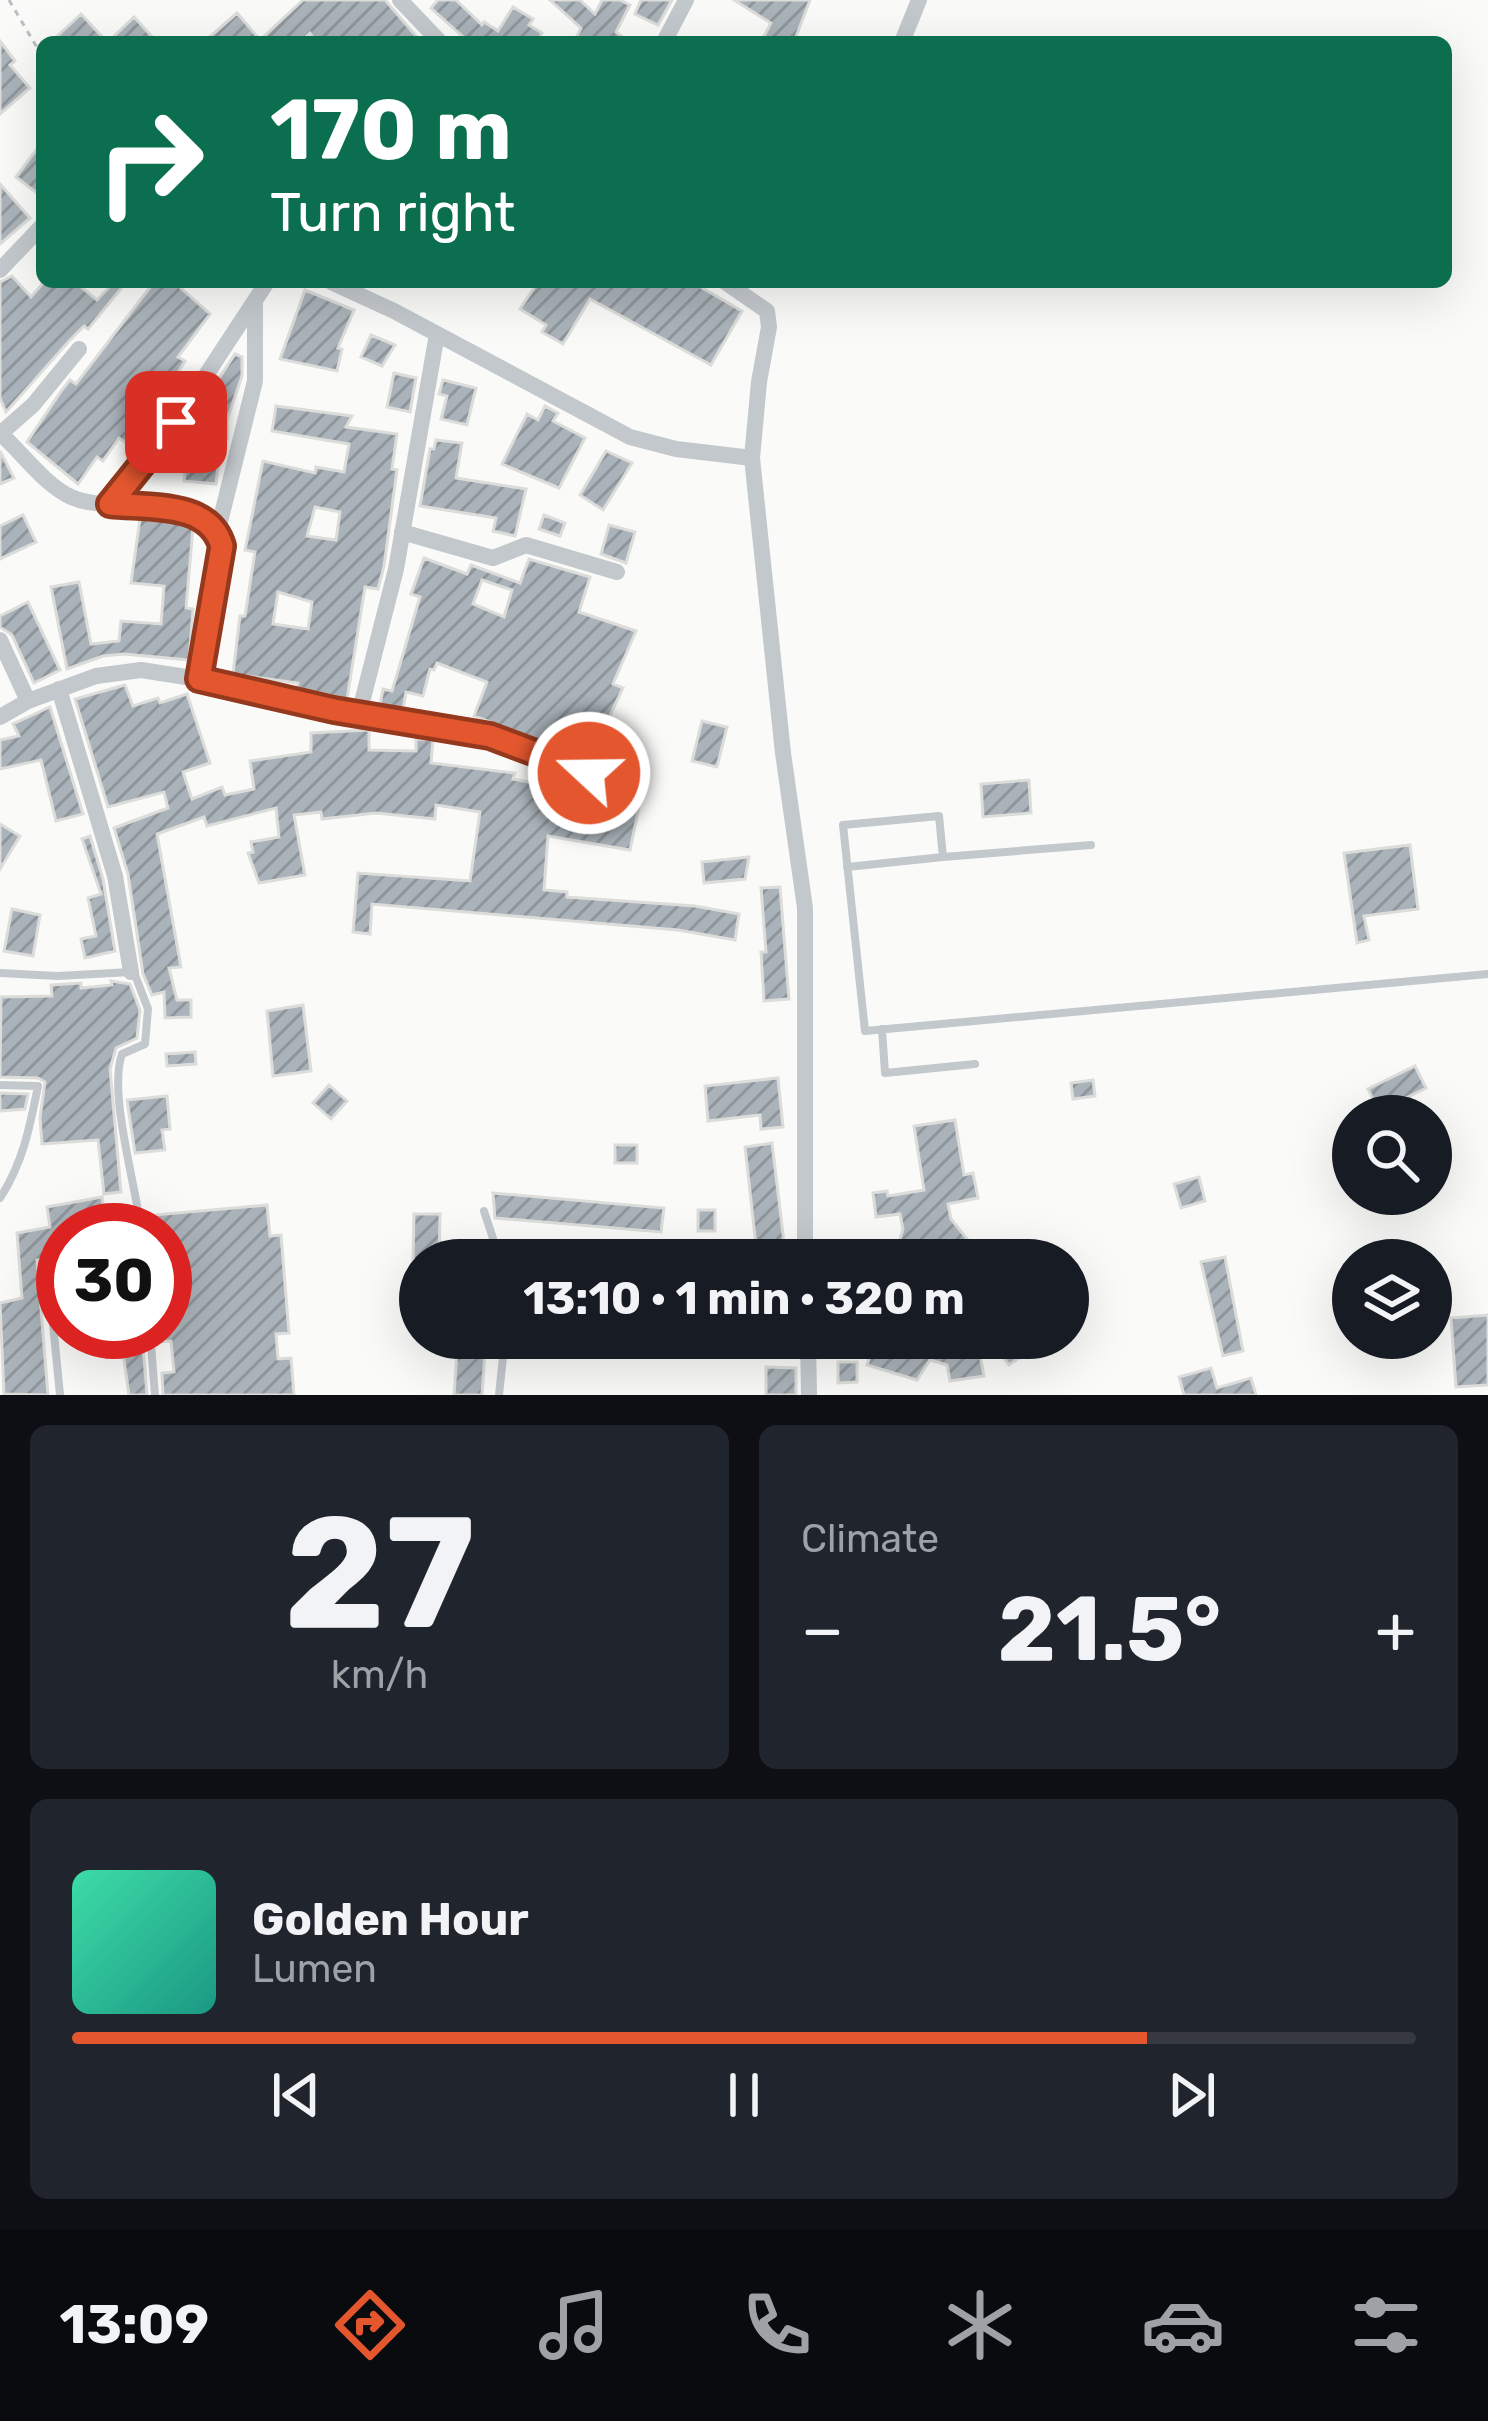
<!DOCTYPE html>
<meta charset="utf-8">
<style>
:root{--surface:#171b24;--page:#20242c;--text:#f1f3f6;--muted:#9ea1a6;--line:#363941;--accent:#e4572e}
body{margin:0;font-family:Rubik,sans-serif;background:var(--page);color:var(--text);height:100vh;display:flex;flex-direction:column;font-size:45px;white-space:nowrap}
*{box-sizing:border-box;margin:0}
p{font-size:39px;color:var(--muted)}
.icon{flex:none;width:66px;height:66px;fill:none;stroke:currentColor;stroke-width:2;stroke-linecap:round;stroke-linejoin:round}
.map{position:relative;height:1395px;overflow:hidden}
.details{display:flex;flex-direction:column;gap:30px;padding:30px;background:#0d0f14;flex:1}
.details>*{flex:none}
.top-card{position:absolute;left:36px;top:36px;width:1416px;height:252px;border-radius:18px;box-shadow:0 12px 48px #0002;background:#0b6e4f;color:#fff;overflow:hidden}
.controls{position:absolute;left:1332px;top:1095px;display:grid;gap:24px}
.controls a{display:grid;place-items:center;width:120px;height:120px;border-radius:50%;background:var(--surface);box-shadow:0 12px 48px #0002;font-size:60px}
.speed{position:absolute;left:36px;top:1203px;display:flex;gap:24px;font-size:60px;font-weight:700;text-align:center}
.speed>*{display:grid;place-content:center;width:156px;height:156px;border-radius:50%;background:var(--surface);box-shadow:0 12px 48px #0002;line-height:1}
.speed .limit{border:18px solid #d22;background:#fff;color:#111}
.pin{position:absolute;display:grid;place-items:center;width:102px;height:102px;color:#fff;margin:-51px;border-radius:24px;box-shadow:0 6px 18px #0006}
.me{position:absolute;width:132px;margin:-66px;rotate:291deg;stroke-linejoin:round;filter:drop-shadow(0 0 9px #0008)}
.turn{display:flex;align-items:center;gap:42px;height:252px;padding:0 36px;font-size:54px}
.turn .icon{width:156px;height:156px;stroke-width:2.5}
.turn b{display:block;font-size:84px;line-height:102px}
.big{font-size:90px;font-weight:700;line-height:1.1}
.details .tile{flex:1;display:flex;flex-direction:column;justify-content:center;gap:18px;min-width:0;padding:0 42px;border-radius:18px;background:var(--page)}
.details .dial{align-items:center;gap:0}
.dial b{font-size:156px;line-height:1}
.song{display:flex;align-items:center;gap:36px}
.cover{width:144px;height:144px;border-radius:18px;background:linear-gradient(135deg,hsl(160 70% 55%),hsl(170 70% 35%))}
.played{height:12px;border-radius:6px;background:linear-gradient(90deg,var(--accent) 80%,var(--line) 80%)}
.keys{display:flex;justify-content:space-around;direction:ltr}
.heat{display:flex;justify-content:space-between;align-items:center;font-size:66px;direction:ltr}
.details .tiles{flex:1;display:grid;gap:30px;grid-template-columns:1fr 1fr}
.tile:last-child{grid-column:span 2}
.trip{position:absolute;left:399px;top:1239px;width:690px;height:120px;border-radius:60px;background:var(--surface);box-shadow:0 12px 48px #0002;font-weight:700;line-height:120px;text-align:center}
.tab-bar{display:flex;height:192px;justify-content:space-around;align-items:center;background:#090b0e;color:var(--muted)}
.tab-bar .icon{width:84px;height:84px}
.tab-bar .current{color:var(--accent)}
.tab-bar b{font-size:54px;color:var(--text)}
.map>svg:first-child{display:block}
.building{fill:url(#building-hatch);stroke:#dcdcda;stroke-width:3;fill-rule:evenodd}
.lines{fill:none;stroke-linecap:round;stroke-linejoin:round}
.path{stroke:#bbbfc2;stroke-width:3;stroke-dasharray:6 6;stroke-linecap:butt}
.lane{stroke:#c3c8cc;stroke-width:8}
.street{stroke:#c3c8cc;stroke-width:16}
.route-casing{stroke:#94391e;stroke-width:30}
.route{stroke:#e4572e;stroke-width:21}
</style>
<div class="map">
<svg width="1488" height="1395" viewBox="0 0 1488 1395">
<defs>
<pattern id="building-hatch" width="6" height="6" patternUnits="userSpaceOnUse" patternTransform="scale(3)"><rect width="6" height="6" fill="#aab3b9"/><path d="M-1 1l2-2M0 6l6-6M5 7l2-2" fill="none" stroke="#8e969c"/></pattern>
</defs>
<rect width="100%" height="100%" fill="#fafaf8"/>
<path class="building" d="M 303,0 L 385,0 L 421,42 L 316,42 L 310,33 L 300,42 L 204,42 L 237,13 L 260,40 Z
M 438,0 L 456,0 L 482,25 L 484,22 L 498,31 L 513,7 L 533,19 L 529,25 L 542,33 L 537,42 L 469,42 L 431,8 Z
M 550,0 L 580,0 L 595,14 L 602,0 L 620,0 L 630,5 L 616,32 L 629,42 L 574,42 L 581,28 Z
M 641,0 L 672,0 L 658,25 L 635,14 Z
M 734,0 L 810,0 L 794,42 L 761,42 L 771,23 Z
M 81,14 L 107,42 L 51,42 Z
M 134,17 L 157,42 L 108,42 Z
M 0,41 L 15,61 L 10,65 L 30,88 L 0,114 Z
M 42,142 L 42,197 L 16,177 Z
M 0,184 L 30,218 L 0,244 Z
M 12,276 L 31,297 L 44,282 L 75,282 L 97,300 L 114,282 L 124,285 L 88,329 L 84,326 L 69,341 L 6,412 L 0,398 L 0,282 Z
M 154,282 L 174,282 L 210,314 L 178,357 L 185,361 L 159,404 L 169,408 L 166,414 L 157,424 L 148,420 L 128,444 L 119,438 L 103,461 L 97,457 L 78,484 L 27,442 L 62,390 L 70,380 L 76,384 Z
M 538,282 L 692,282 L 742,311 L 711,365 L 590,299 L 563,344 L 542,332 L 546,325 L 520,309 Z
M 305,290 L 354,310 L 338,348 L 342,349 L 337,371 L 280,359 Z
M 371,335 L 395,345 L 382,366 L 361,357 Z
M 235,354 L 242,357 L 242,376 L 227,420 L 227,438 L 221,438 L 216,484 L 184,481 L 187,454 L 192,454 L 191,423 L 199,423 L 211,391 Z
M 394,373 L 416,378 L 410,412 L 387,407 Z
M 443,380 L 476,388 L 467,425 L 441,419 L 447,396 L 439,394 Z
M 276,406 L 352,416 L 346,427 L 397,434 L 392,469 L 397,470 L 384,566 L 378,589 L 365,587 L 347,699 L 297,688 L 298,683 L 233,674 L 240,616 L 245,616 L 255,552 L 245,550 L 263,461 L 315,473 L 316,467 L 344,472 L 349,444 L 272,431 ZM 315,507 L 340,512 L 336,540 L 307,536 ZM 278,592 L 312,602 L 308,629 L 273,624 Z
M 545,406 L 558,413 L 553,421 L 585,438 L 559,488 L 502,464 L 527,414 L 538,420 Z
M 436,440 L 462,443 L 456,478 L 526,489 L 515,536 L 493,531 L 496,518 L 420,506 L 430,449 L 434,449 Z
M 0,451 L 14,478 L 0,484 Z
M 606,451 L 632,463 L 603,510 L 580,495 Z
M 23,515 L 36,542 L 0,559 L 0,526 Z
M 544,515 L 565,523 L 560,536 L 539,529 Z
M 140,519 L 176,522 L 193,528 L 186,608 L 193,609 L 189,660 L 124,654 L 103,656 L 67,669 L 51,587 L 79,582 L 91,644 L 119,641 L 121,621 L 161,624 L 164,586 L 131,583 Z
M 609,525 L 635,532 L 626,563 L 601,554 Z
M 424,558 L 467,574 L 471,565 L 520,583 L 529,559 L 590,577 L 579,612 L 636,631 L 613,684 L 623,688 L 589,759 L 474,716 L 487,682 L 437,663 L 434,670 L 430,669 L 423,696 L 406,692 L 403,709 L 380,705 L 383,689 L 392,691 L 420,597 L 411,594 ZM 482,580 L 512,590 L 504,617 L 473,604 Z
M 28,602 L 60,670 L 34,683 L 12,635 L 0,627 L 0,616 Z
M 125,685 L 133,706 L 158,698 L 160,703 L 187,694 L 210,763 L 183,772 L 192,799 L 222,787 L 225,795 L 254,789 L 250,761 L 311,752 L 311,733 L 369,730 L 369,750 L 416,751 L 416,739 L 433,740 L 431,763 L 515,773 L 513,779 L 555,787 L 556,781 L 581,784 L 579,793 L 611,798 L 613,789 L 642,793 L 630,850 L 548,836 L 544,890 L 567,892 L 567,897 L 695,906 L 739,914 L 735,940 L 678,930 L 372,904 L 370,934 L 353,932 L 358,873 L 470,881 L 480,812 L 436,805 L 435,819 L 376,813 L 322,819 L 321,812 L 294,815 L 305,875 L 259,883 L 248,853 L 253,852 L 251,842 L 279,837 L 276,808 L 207,826 L 204,817 L 157,834 L 181,967 L 169,968 L 177,1000 L 191,1000 L 191,1017 L 165,1018 L 164,992 L 152,995 L 143,974 L 128,874 L 114,828 L 168,808 L 164,792 L 108,807 L 75,699 Z
M 50,707 L 83,814 L 56,821 L 41,760 L 0,769 L 0,740 L 19,736 L 13,724 Z
M 702,721 L 727,727 L 717,767 L 692,761 Z
M 1029,780 L 1031,813 L 983,817 L 981,784 Z
M 0,824 L 20,836 L 0,869 Z
M 90,836 L 103,879 L 115,951 L 85,958 L 81,939 L 96,936 L 88,898 L 101,894 L 82,839 Z
M 1410,845 L 1418,909 L 1364,916 L 1369,940 L 1357,943 L 1344,853 Z
M 749,857 L 745,879 L 704,883 L 702,862 Z
M 780,887 L 789,999 L 764,1001 L 761,952 L 766,952 L 761,888 Z
M 12,909 L 40,915 L 33,956 L 4,951 Z
M 111,981 L 130,984 L 140,1010 L 137,1038 L 116,1048 L 110,1069 L 121,1192 L 104,1194 L 98,1140 L 42,1144 L 40,1118 L 45,1082 L 38,1078 L 0,1077 L 1,997 L 52,996 L 51,985 L 81,983 L 81,988 L 112,985 Z
M 303,1005 L 311,1071 L 273,1076 L 267,1011 Z
M 195,1052 L 196,1064 L 167,1066 L 166,1054 Z
M 1415,1066 L 1426,1088 L 1379,1111 L 1368,1089 Z
M 778,1078 L 783,1127 L 761,1129 L 760,1115 L 708,1121 L 705,1086 Z
M 1093,1080 L 1095,1096 L 1073,1099 L 1071,1083 Z
M 329,1085 L 347,1101 L 331,1119 L 313,1103 Z
M 0,1093 L 28,1094 L 25,1109 L 0,1111 Z
M 167,1096 L 170,1129 L 162,1130 L 165,1150 L 135,1153 L 127,1100 Z
M 955,1120 L 964,1175 L 973,1173 L 978,1198 L 948,1204 L 951,1219 L 984,1260 L 894,1260 L 903,1229 L 900,1214 L 876,1217 L 873,1193 L 887,1191 L 888,1196 L 924,1190 L 914,1126 Z
M 772,1143 L 785,1251 L 757,1255 L 745,1147 Z
M 615,1145 L 637,1145 L 637,1163 L 615,1163 Z
M 1199,1177 L 1205,1201 L 1181,1208 L 1174,1184 Z
M 493,1193 L 664,1208 L 661,1232 L 495,1218 Z
M 102,1197 L 107,1230 L 63,1230 L 63,1258 L 56,1260 L 54,1254 L 55,1258 L 37,1260 L 48,1395 L 4,1394 L 0,1303 L 22,1298 L 17,1233 L 50,1227 L 47,1207 Z
M 267,1205 L 270,1236 L 281,1235 L 289,1333 L 276,1334 L 278,1359 L 291,1358 L 294,1395 L 163,1395 L 162,1373 L 174,1372 L 171,1341 L 159,1342 L 158,1332 L 165,1332 L 165,1230 L 155,1230 L 154,1215 Z
M 698,1210 L 715,1210 L 715,1231 L 698,1231 Z
M 414,1214 L 440,1214 L 439,1260 L 413,1260 Z
M 1225,1257 L 1243,1351 L 1223,1356 L 1201,1262 Z
M 1488,1315 L 1488,1385 L 1456,1387 L 1451,1318 Z
M 120,1332 L 142,1332 L 147,1395 L 129,1395 Z
M 458,1338 L 486,1338 L 482,1395 L 454,1395 Z
M 877,1338 L 977,1338 L 984,1376 L 950,1381 L 947,1365 L 930,1360 L 917,1380 L 867,1365 Z
M 988,1338 L 1047,1338 L 1009,1365 Z
M 838,1362 L 857,1362 L 857,1382 L 838,1383 Z
M 766,1367 L 796,1368 L 796,1395 L 766,1395 Z
M 1211,1368 L 1217,1388 L 1251,1378 L 1256,1395 L 1184,1395 L 1179,1377 Z"/>
<g class="lines">
<path class="path" d="M 9,0 L 42,56"/>
<path class="lane" d="M 943,857 L 1091,845
M 847,867 L 943,857 L 939,816 L 843,825 L 865,1031 L 1488,974
M 0,973 L 58,976 L 131,972 L 135,975 L 148,1009 L 145,1044 L 122,1054 C 108,1093 136,1185 141,1230
M 882,1029 L 885,1073 L 975,1064
M 0,1085 L 38,1086 C 30,1126 23,1163 0,1198
M 484,1211 L 500,1260
M 150,1332 L 155,1395
M 60,1395 L 48,1273 L 63,1266
M 499,1395 L 505,1338"/>
<path class="street" d="M 400,0 L 440,42
M 664,42 L 686,0
M 902,42 L 919,0
M 0,270 L 42,226
M 331,282 L 394,311 L 630,437 L 676,449 L 752,458
M 725,282 L 767,311 L 769,327 L 759,382 L 752,458 L 783,753 L 805,908 L 805,1260
M 0,434 L 33,405 L 79,349
M 1,434 C 22,453 45,485 71,497 C 116,517 205,486 222,546 L 199,679
M 110,504 L 176,421 L 267,282
M 218,530 L 255,381 L 255,302
M 402,532 L 493,558 L 526,545 L 617,572
M 0,640 L 28,701
M 59,689 L 115,876 L 131,972
M 359,714 L 396,569 L 437,334
M 0,717 L 28,701 L 96,676 L 141,670 L 199,679 L 334,710 L 490,736 L 589,773
M 808,1338 L 809,1395"/>
</g>
<g class="lines">
<g class="route-casing">
<path id="route" d="M 176,422 L 110,504 C 149,508 209,501 222,546 L 199,679 L 334,710 L 490,736 L 589,773"/>
</g>
<use href="#route" class="route"/>
</g>
</svg>
<div class="controls">
<a><svg class="icon" aria-label="search" viewBox="0 0 24 24"><circle cx="10" cy="10" r="6"/><path d="M15 15l6 6"/></svg></a>
<a><svg class="icon" aria-label="layers" viewBox="0 0 24 24"><path d="M12 4l9 5-9 5-9-5zM3 14l9 5 9-5"/></svg></a>
</div>
<div class="speed"><div class="limit">30</div></div>
<div class="pin" style="left:176px;top:422px;background:#d93025"><svg class="icon" aria-label="arrive" viewBox="0 0 24 24"><path d="M6 21V4h12l-3 4 3 4H6"/></svg></div>
<svg class="me" style="left:589px;top:773px" viewBox="-20 -20 40 40"><circle r="17" fill="#e4572e" stroke="#fff" stroke-width="3"/><path d="M0-11L8 9 0 5-8 9z" fill="#fff"/></svg>
<div class="trip">13:10 · 1 min · 320 m</div>
<div class="top-card">
<div class="turn"><svg class="icon" aria-label="right" viewBox="0 0 24 24"><path d="M7 20v-9h11M14 6l5 5-5 5"/></svg><div><b>170 m</b>Turn right</div></div>
</div>
</div>
<section class="details">
<div class="tiles">
<div class="tile dial"><b>27</b><p>km/h</p></div>
<div class="tile"><p>Climate</p>
<div class="heat"><a>−</a><b class="big">21.5°</b><a>+</a></div>
</div>
<div class="tile">
<div class="song"><i class="cover"></i><div><b>Golden Hour</b><p>Lumen</p></div></div>
<div class="played"></div>
<div class="keys"><svg class="icon" aria-label="previous" viewBox="0 0 24 24"><path d="M18 5L8 12l10 7zM5 5v14"/></svg><svg class="icon" aria-label="pause" viewBox="0 0 24 24"><path d="M8 5v14M16 5v14"/></svg><svg class="icon" aria-label="next" viewBox="0 0 24 24"><path d="M6 5l10 7-10 7zM19 5v14"/></svg></div>
</div>
</div>
</section>
<nav class="tab-bar">
<b>13:09</b>
<svg class="icon current" aria-label="directions" viewBox="0 0 24 24"><path d="M12 3l9 9-9 9-9-9zM9 14v-3h6M13 9l2 2-2 2"/></svg>
<svg class="icon" aria-label="music" viewBox="0 0 24 24"><path d="M9 18V5l10-2v13"/><circle cx="6" cy="18" r="3"/><circle cx="16" cy="16" r="3"/></svg>
<svg class="icon" aria-label="phone" viewBox="0 0 24 24"><path d="M5 4h4l2 5-3 2q2 4 5 5l2-3 5 2v4C11 20 4 13 5 4z"/></svg>
<svg class="icon" aria-label="climate" viewBox="0 0 24 24"><path d="M12 3v18M4 7l16 10M4 17L20 7"/></svg>
<svg class="icon" aria-label="car" viewBox="0 0 24 24"><path d="M5 17H2v-5l4-1 3-4h7l3 4 3 1v5h-3M9 17h6M6 11h13"/><circle cx="7" cy="17" r="2"/><circle cx="17" cy="17" r="2"/></svg>
<svg class="icon" aria-label="filters" viewBox="0 0 24 24"><path d="M4 7h16M4 17h16"/><circle cx="9" cy="7" r="2"/><circle cx="15" cy="17" r="2"/></svg>
</nav>
